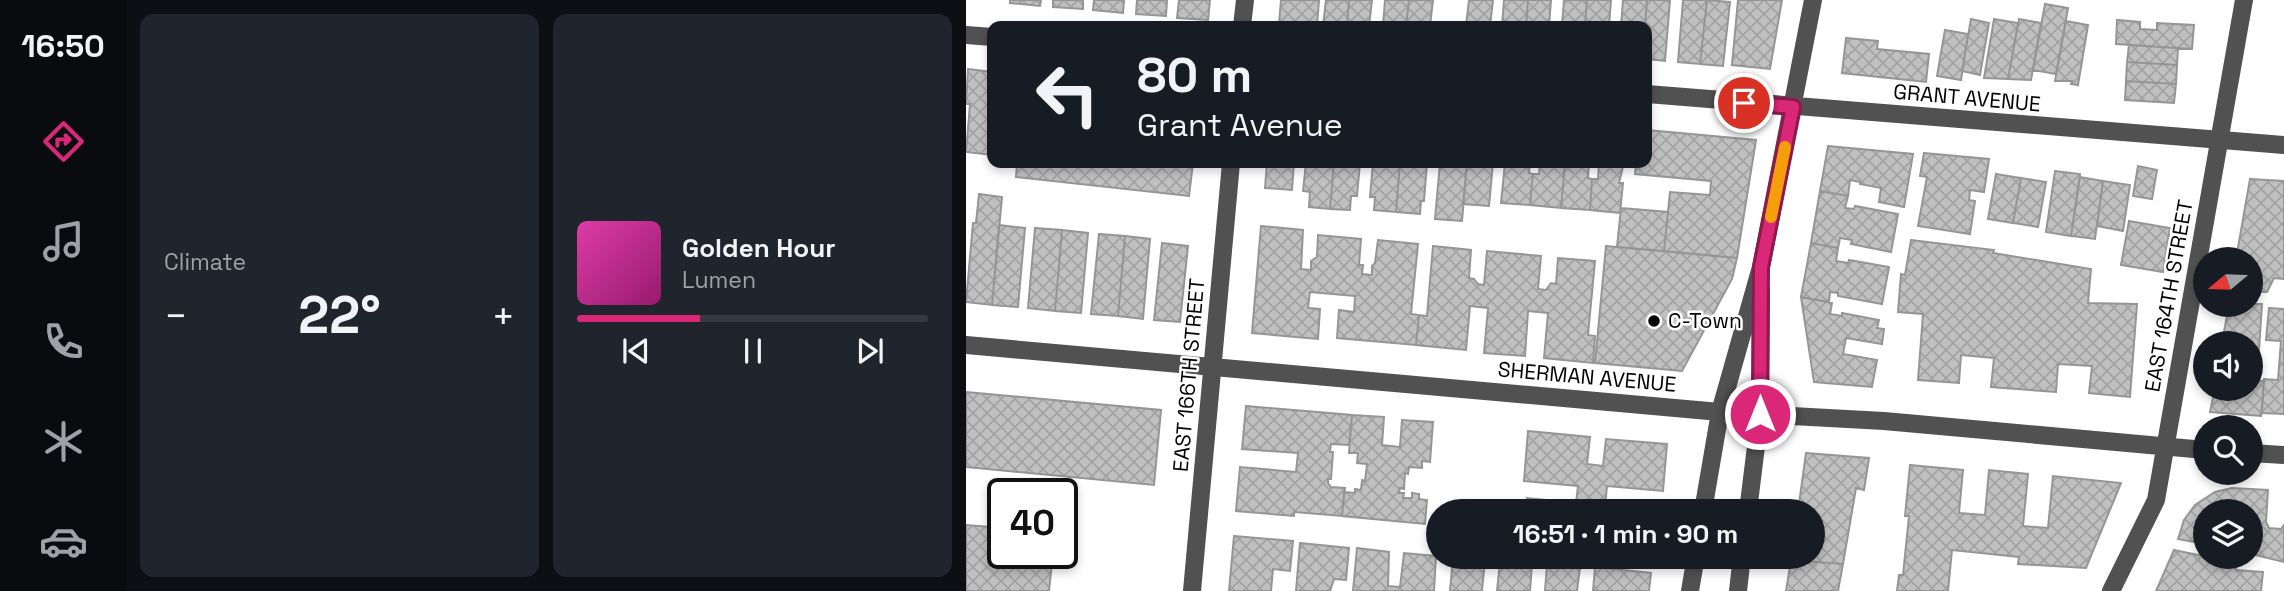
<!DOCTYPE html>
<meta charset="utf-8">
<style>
:root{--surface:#171b24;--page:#20242c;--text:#f1f3f6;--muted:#9ea1a6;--line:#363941;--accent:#db2777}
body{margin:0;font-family:"Space Grotesk",sans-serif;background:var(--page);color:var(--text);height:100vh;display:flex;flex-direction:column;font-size:26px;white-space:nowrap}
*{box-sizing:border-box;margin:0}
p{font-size:23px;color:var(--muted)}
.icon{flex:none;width:38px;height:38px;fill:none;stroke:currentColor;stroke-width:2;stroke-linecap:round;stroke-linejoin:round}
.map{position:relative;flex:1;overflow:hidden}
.sheet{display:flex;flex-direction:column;gap:14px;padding:14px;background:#0d0f14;width:840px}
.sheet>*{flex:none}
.hud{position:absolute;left:21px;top:21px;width:665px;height:147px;border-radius:14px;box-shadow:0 4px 10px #0003;background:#171b24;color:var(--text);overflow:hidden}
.needle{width:46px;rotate:251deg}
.fabs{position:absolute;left:1227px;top:247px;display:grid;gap:14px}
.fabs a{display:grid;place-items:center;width:70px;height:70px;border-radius:50%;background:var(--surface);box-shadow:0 4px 10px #0003;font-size:35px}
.speed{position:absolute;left:21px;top:478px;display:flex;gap:14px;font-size:35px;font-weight:700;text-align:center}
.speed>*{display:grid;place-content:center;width:91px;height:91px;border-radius:50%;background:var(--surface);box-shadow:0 4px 10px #0003;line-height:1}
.speed .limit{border:4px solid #111;border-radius:10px;background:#fff;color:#111}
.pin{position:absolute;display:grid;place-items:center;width:60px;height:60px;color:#fff;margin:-30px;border:4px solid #fff;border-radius:50%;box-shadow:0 2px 7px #0007}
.me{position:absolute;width:77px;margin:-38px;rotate:0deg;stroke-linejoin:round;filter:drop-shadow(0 0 5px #0008)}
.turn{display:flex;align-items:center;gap:24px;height:147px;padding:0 35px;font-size:32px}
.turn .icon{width:91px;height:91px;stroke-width:2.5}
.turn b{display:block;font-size:49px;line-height:60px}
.big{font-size:52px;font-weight:700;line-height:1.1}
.sheet .widget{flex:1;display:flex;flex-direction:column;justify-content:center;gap:10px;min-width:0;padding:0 24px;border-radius:14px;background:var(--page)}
.song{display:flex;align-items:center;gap:21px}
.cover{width:84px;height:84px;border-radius:10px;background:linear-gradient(135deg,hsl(320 70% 55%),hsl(320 70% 35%))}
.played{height:7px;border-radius:4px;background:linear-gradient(90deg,var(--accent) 35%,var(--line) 35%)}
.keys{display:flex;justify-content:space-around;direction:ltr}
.heat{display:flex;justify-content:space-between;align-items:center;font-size:38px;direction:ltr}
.sheet .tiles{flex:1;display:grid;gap:14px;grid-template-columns:repeat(2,1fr)}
.trip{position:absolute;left:460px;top:499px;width:399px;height:70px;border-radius:35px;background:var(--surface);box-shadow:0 4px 10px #0003;font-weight:700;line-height:70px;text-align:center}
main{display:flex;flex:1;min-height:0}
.menu{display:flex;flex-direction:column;width:126px;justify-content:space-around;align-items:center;background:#090b0e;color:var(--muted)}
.menu .icon{width:49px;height:49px}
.menu .current{color:var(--accent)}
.menu b{font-size:32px;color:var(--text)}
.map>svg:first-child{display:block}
.building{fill:url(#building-cross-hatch);stroke:#959595;stroke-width:2}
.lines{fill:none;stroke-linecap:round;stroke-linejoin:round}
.minor{stroke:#515151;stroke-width:18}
.route-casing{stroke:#8e194d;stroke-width:18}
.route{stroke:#db2777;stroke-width:12}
.slow{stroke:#f59e0b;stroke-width:12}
.poi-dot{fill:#000;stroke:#fff;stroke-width:2.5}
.labels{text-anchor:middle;stroke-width:5;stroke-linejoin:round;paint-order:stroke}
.street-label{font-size:21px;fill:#000;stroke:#fff}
.poi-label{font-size:21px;fill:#000;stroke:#fff;text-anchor:start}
</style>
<main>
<nav class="menu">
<b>16:50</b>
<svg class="icon current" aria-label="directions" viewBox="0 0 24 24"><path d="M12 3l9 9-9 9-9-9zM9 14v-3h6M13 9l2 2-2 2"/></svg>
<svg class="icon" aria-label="music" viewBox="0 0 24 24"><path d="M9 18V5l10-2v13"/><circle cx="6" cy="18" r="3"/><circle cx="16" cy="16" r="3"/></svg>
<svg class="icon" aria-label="phone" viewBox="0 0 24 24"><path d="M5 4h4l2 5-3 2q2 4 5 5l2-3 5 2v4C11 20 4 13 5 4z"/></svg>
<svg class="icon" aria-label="climate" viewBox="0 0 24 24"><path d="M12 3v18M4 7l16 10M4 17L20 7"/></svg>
<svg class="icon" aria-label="car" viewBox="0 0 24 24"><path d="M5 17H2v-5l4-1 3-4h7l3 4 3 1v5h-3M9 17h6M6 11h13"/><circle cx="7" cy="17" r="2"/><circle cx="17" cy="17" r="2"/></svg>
</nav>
<section class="sheet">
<div class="tiles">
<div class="widget"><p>Climate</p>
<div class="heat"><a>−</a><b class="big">22°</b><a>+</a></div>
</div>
<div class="widget">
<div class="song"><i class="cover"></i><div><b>Golden Hour</b><p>Lumen</p></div></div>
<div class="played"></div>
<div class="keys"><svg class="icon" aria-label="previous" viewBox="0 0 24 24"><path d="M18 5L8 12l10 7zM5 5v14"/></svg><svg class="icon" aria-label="pause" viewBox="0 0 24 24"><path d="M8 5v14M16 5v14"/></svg><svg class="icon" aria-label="next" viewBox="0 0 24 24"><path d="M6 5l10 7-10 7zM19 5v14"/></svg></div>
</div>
</div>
</section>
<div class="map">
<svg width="1318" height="591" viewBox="0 0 1318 591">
<defs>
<pattern id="building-cross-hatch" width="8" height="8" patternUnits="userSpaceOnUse" patternTransform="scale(1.75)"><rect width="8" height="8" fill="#c0c0c0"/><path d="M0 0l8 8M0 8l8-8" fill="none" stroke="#a3a3a3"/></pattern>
</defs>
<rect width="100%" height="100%" fill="#fff"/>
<path class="building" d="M 44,0 L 75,0 L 74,6 L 44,3 Z
M 87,0 L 117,0 L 117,9 L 87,7 Z
M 128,0 L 158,0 L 157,13 L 127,10 Z
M 171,0 L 201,0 L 200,16 L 170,14 Z
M 213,0 L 244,0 L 242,20 L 211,18 Z
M 315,0 L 353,0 L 351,26 L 313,24 Z
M 360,0 L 383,0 L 381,26 L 357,26 Z
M 383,0 L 406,0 L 403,26 L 381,26 Z
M 419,0 L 443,0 L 440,26 L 417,26 Z
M 443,0 L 467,0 L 464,26 L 440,26 Z
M 503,0 L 527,0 L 524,26 L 500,26 Z
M 538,0 L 562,0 L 560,26 L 536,26 Z
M 562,0 L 585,0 L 583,26 L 560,26 Z
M 598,0 L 621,0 L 619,26 L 596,26 Z
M 621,0 L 645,0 L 643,26 L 619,26 Z
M 657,0 L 681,0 L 679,26 L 655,26 Z
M 681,0 L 704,0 L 699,61 L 681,59 L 681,26 L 679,26 Z
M 717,0 L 741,0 L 734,64 L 712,62 Z
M 741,0 L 764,2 L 757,66 L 734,64 Z
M 772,0 L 816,0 L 804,69 L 766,65 Z
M 1079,4 L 1102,8 L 1090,74 L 1067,70 Z
M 1005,19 L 1023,23 L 1014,75 L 996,71 Z
M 1028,19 L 1052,23 L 1042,79 L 1018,78 Z
M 1053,19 L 1075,23 L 1065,80 L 1042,79 Z
M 1151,20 L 1174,22 L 1174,29 L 1191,30 L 1191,23 L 1228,25 L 1226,49 L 1150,44 Z
M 1100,21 L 1122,25 L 1112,85 L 1105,84 L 1106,81 L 1089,81 Z
M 979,30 L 1002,34 L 995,80 L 971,76 Z
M 880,38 L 912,41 L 911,49 L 963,54 L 960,82 L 876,73 Z
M 1163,45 L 1212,48 L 1211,65 L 1161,62 Z
M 1161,62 L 1211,65 L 1210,84 L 1160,81 Z
M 2,69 L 26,72 L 26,155 L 0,152 L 4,104 L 0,104 Z
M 1160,81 L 1210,84 L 1208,103 L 1159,100 Z
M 681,130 L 790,140 L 771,258 L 698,251 L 704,192 L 744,195 L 745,181 L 669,174 L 670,163 L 681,163 Z
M 862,146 L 947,154 L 938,207 L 913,202 L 915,188 L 894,184 L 894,182 L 884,180 L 882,196 L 854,191 Z
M 958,153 L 1023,159 L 1018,192 L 1004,190 L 1003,200 L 1009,201 L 1004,234 L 952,226 L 961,177 L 954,176 Z
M 51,163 L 227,163 L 223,196 L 50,177 Z
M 301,163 L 328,163 L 326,190 L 299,188 Z
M 340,163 L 368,163 L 364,209 L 343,207 L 344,192 L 337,191 Z
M 368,163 L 394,163 L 391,196 L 385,196 L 384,210 L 364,209 Z
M 407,163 L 434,163 L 430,212 L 408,210 L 409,197 L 404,197 Z
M 434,163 L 461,163 L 458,201 L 455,201 L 454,214 L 430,212 Z
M 474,163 L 501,163 L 496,221 L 469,219 Z
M 501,163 L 527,163 L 523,206 L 497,204 Z
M 539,163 L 564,163 L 563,173 L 567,174 L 564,205 L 535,203 Z
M 574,163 L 599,163 L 595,208 L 564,205 L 567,174 L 573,174 Z
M 599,163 L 623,163 L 622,178 L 626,179 L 624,210 L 595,208 Z
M 633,163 L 658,163 L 653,183 L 657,183 L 654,213 L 624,210 L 626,179 L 632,179 Z
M 1172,166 L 1191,170 L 1186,199 L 1167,196 Z
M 1089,171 L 1114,174 L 1105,236 L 1080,232 Z
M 1030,174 L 1055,178 L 1047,223 L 1022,219 Z
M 1114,177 L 1137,181 L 1129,239 L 1105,236 Z
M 1055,178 L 1080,182 L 1072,227 L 1047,223 Z
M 1284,179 L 1318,181 L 1318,279 L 1308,278 L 1301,292 L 1284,292 L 1284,259 L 1270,259 Z
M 1137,181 L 1164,185 L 1157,231 L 1131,226 Z
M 854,191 L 882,196 L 879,208 L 888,209 L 889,206 L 932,214 L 925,252 L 885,244 L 886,240 L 874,238 L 872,248 L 845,243 Z
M 13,194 L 36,197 L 26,305 L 0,302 L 7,223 L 10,223 Z
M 655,208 L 702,212 L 698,251 L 651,247 Z
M 1163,221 L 1204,228 L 1197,272 L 1155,265 Z
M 33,225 L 59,228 L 52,307 L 26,305 Z
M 295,226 L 337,230 L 335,269 L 345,270 L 345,261 L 351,257 L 352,235 L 395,239 L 393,265 L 397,265 L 396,274 L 406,275 L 406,266 L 409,263 L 412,240 L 452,244 L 445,314 L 453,315 L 450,345 L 371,338 L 373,310 L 388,312 L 389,296 L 344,292 L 342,308 L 354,309 L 352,339 L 286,333 Z
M 69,228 L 96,230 L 89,311 L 62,308 Z
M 96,230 L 122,233 L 115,313 L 89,311 Z
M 133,234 L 159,236 L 152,316 L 125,314 Z
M 159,236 L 184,239 L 177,319 L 152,316 Z
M 945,240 L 1028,250 L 1027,253 L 1125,269 L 1122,303 L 1171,304 L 1164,397 L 1123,393 L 1126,366 L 1092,364 L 1090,392 L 1025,387 L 1028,358 L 995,355 L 993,383 L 952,380 L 957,314 L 932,312 L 935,274 L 939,275 Z
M 196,243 L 222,246 L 214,322 L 188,320 Z
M 845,243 L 872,248 L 870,261 L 882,263 L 883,260 L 923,267 L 916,304 L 872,296 L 872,293 L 864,292 L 863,302 L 835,297 Z
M 467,246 L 505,250 L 503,278 L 508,279 L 512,284 L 518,285 L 521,251 L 575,256 L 572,289 L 580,290 L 585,283 L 590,284 L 592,258 L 629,261 L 622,335 L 629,336 L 627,363 L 578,358 L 582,313 L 562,311 L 559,356 L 518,353 L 522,308 L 504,306 L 500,350 L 450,345 L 453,315 L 461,316 Z
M 640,246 L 771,258 L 766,279 L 716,371 L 629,363 Z
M 835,297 L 866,303 L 864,314 L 876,316 L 876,313 L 913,320 L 911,328 L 918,329 L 916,344 L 880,338 L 877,354 L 911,360 L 906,387 L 848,382 Z
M 1263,304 L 1296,304 L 1291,381 L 1298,381 L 1295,416 L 1244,412 L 1249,388 L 1284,388 L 1284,343 L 1256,343 Z
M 1303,308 L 1318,309 L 1318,414 L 1296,413 L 1298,379 L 1312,380 L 1315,341 L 1300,340 Z
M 0,392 L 195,410 L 188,485 L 0,467 Z
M 280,406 L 386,415 L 383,445 L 365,444 L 364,452 L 367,452 L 365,479 L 362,479 L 362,483 L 365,487 L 379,488 L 376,516 L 328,512 L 328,516 L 270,511 L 274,467 L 330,472 L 332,453 L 276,449 Z
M 386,415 L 418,417 L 416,445 L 434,447 L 436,420 L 467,422 L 464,462 L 456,461 L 456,468 L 443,467 L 442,474 L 439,473 L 438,489 L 434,488 L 433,493 L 438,493 L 437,498 L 446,498 L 446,493 L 453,494 L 453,499 L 461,500 L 459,524 L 376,516 L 378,492 L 389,493 L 389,489 L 395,490 L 396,480 L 399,481 L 401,464 L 391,463 L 392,453 L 383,453 Z
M 562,431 L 624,437 L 621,464 L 637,466 L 640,439 L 701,444 L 697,491 L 641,486 L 639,507 L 683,511 L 560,511 L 561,498 L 610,503 L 612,486 L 558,481 Z
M 840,453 L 903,458 L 898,490 L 890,488 L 877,564 L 825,560 L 825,556 L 847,556 L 847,511 L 832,511 Z
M 944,465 L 997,470 L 993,513 L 1019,515 L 1023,470 L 1062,474 L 1057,526 L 1082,528 L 1087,476 L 1155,483 L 1120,568 L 1052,564 L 1053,557 L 986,550 L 982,591 L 931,591 L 933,575 L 937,575 L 943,516 L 939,516 Z
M 1266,488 L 1302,490 L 1300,522 L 1303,528 L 1315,529 L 1318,525 L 1318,562 L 1285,554 L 1284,511 L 1239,511 L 1239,544 L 1212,539 L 1218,520 L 1229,505 L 1249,492 Z
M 0,525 L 37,528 L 37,553 L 87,553 L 83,591 L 0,591 Z
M 268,536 L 327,541 L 324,571 L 307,569 L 305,591 L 263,591 Z
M 334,543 L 383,548 L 380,580 L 368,579 L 364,591 L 330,591 Z
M 391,548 L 423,552 L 422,586 L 434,587 L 438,553 L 470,556 L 468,591 L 387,591 Z
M 1208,550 L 1271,563 L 1270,570 L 1297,572 L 1295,591 L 1190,591 Z
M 487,557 L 519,560 L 516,591 L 484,591 Z
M 825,560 L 877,564 L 872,591 L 820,591 Z
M 534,561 L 566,564 L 564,591 L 531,591 Z
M 581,565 L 614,568 L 611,591 L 579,591 Z
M 629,567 L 685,573 L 683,591 L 627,591 Z"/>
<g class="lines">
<path class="minor" d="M 276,26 L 279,0
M 0,35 L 26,37
M 681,94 L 1318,145
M 0,345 L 754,412 L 918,421 L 1239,450
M 1284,453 L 1318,455
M 737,511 L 754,412 L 795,267 L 847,0
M 782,511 L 794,414 L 795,291
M 226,591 L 265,163
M 724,591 L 730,556
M 772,591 L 776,556
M 1145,591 L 1190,500 L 1278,0"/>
</g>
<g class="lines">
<g class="route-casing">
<path id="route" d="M 778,103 L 827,107 L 795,267 L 794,414"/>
</g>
<use href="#route" class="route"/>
<path class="slow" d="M 805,217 L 819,147"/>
</g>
<circle class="poi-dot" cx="688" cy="321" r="7"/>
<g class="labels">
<g class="street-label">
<text transform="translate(1001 98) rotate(5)" y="7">GRANT AVENUE</text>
<text transform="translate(1203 296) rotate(-80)" y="7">EAST 164TH STREET</text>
<text transform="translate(223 375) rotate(-85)" y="7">EAST 166TH STREET</text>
<text transform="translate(621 377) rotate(5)" y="7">SHERMAN AVENUE</text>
</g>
<g class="poi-label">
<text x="702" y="328">C-Town</text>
</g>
</g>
</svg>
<div class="fabs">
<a><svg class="needle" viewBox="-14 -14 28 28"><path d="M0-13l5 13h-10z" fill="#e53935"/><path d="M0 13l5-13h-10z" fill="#9ea1a6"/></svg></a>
<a><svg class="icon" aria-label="sound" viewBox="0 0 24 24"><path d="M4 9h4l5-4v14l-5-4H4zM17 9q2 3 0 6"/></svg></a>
<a><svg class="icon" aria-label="search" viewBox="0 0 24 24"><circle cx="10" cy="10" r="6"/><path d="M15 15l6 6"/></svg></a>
<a><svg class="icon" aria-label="layers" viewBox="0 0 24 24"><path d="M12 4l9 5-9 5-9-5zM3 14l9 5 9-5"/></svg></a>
</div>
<div class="speed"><div class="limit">40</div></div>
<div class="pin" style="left:778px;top:103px;background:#d93025"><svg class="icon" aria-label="arrive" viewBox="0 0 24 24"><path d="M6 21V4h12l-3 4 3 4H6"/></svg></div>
<svg class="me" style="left:794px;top:414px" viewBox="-20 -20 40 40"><circle r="17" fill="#db2777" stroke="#fff" stroke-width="3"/><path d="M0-11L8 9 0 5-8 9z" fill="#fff"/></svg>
<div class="trip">16:51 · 1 min · 90 m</div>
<div class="hud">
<div class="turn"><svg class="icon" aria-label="left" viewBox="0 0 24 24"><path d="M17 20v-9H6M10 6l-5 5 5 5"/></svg><div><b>80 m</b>Grant Avenue</div></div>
</div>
</div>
</main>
